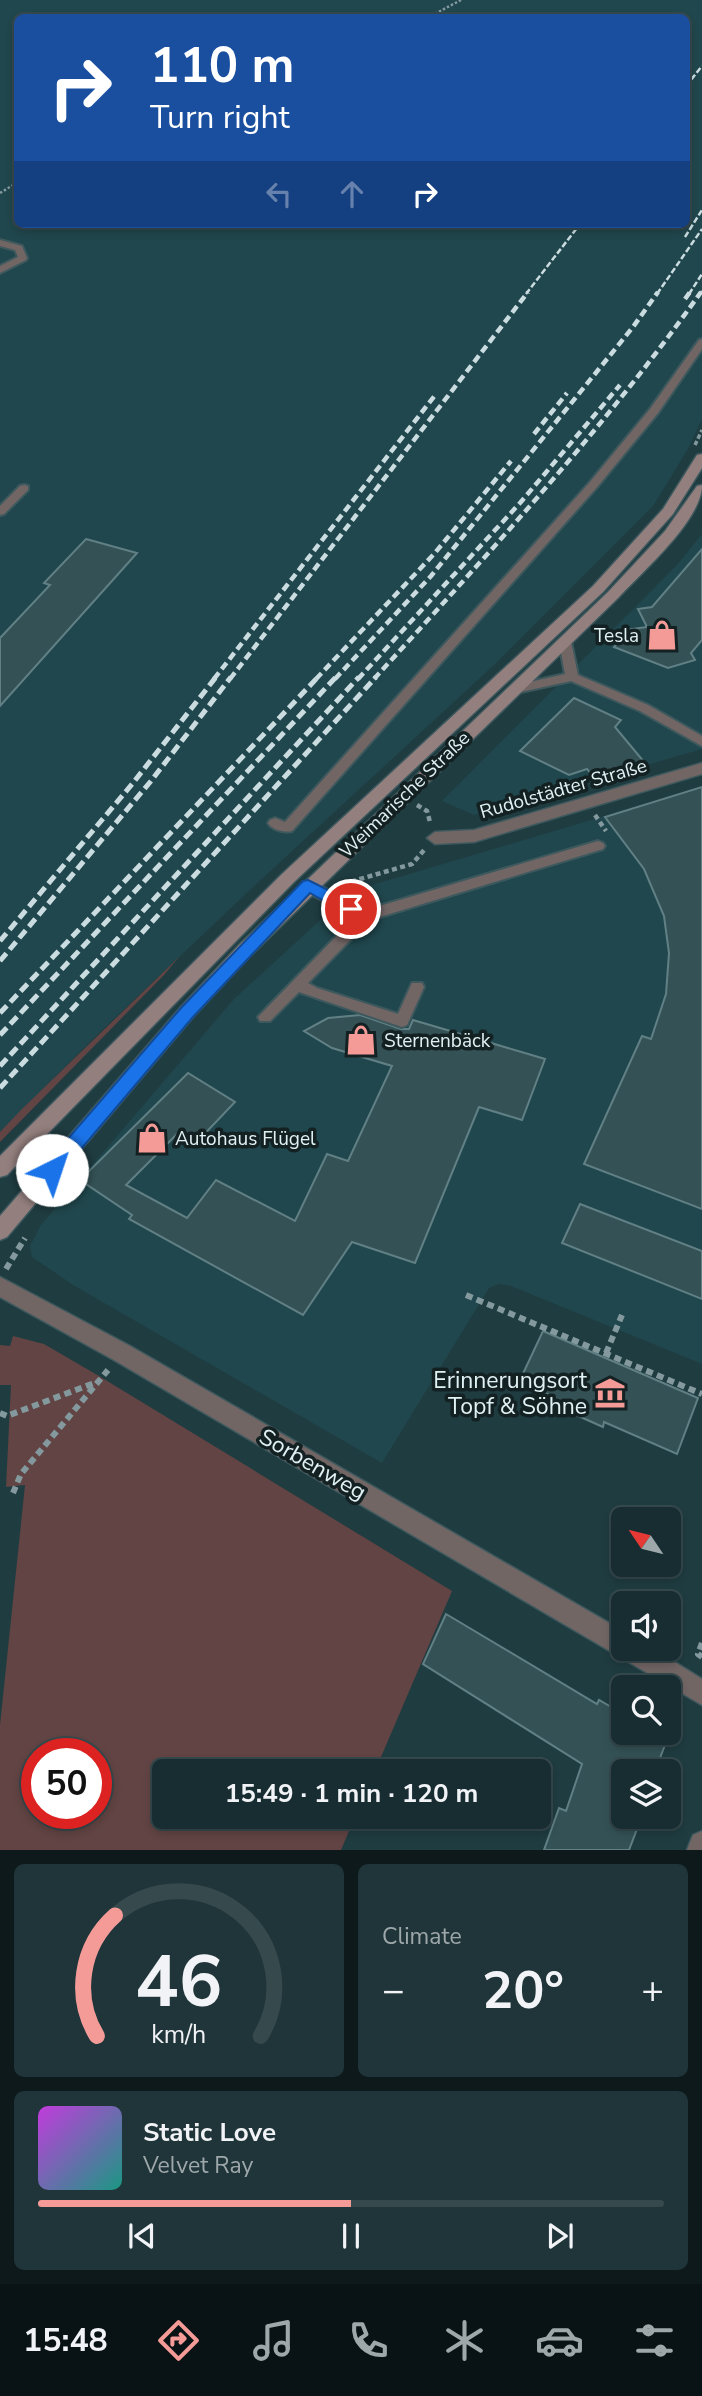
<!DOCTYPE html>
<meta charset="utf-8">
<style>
:root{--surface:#172d31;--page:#203539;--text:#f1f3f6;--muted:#9ea8ab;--line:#36494d;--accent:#f59b97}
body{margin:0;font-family:"Nunito Sans",sans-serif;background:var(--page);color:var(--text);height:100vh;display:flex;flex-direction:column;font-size:26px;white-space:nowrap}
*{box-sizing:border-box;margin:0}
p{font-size:23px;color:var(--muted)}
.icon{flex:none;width:38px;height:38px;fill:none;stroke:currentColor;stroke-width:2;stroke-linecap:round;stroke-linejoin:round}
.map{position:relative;height:1850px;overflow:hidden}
.side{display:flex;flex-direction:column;gap:14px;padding:14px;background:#0d191b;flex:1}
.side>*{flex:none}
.hud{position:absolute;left:14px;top:14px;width:676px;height:214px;border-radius:10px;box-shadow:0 4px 10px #0003,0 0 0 2px var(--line);background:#1a4fa0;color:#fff;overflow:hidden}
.needle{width:46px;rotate:305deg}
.buttons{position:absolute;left:611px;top:1507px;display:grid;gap:14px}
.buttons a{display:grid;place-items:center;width:70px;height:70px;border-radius:10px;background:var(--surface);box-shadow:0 4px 10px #0003,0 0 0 2px var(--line);font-size:35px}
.speed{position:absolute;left:21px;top:1738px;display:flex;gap:14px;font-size:35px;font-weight:700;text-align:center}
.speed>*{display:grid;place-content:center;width:91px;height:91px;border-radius:50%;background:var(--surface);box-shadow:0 4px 10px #0003,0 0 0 2px var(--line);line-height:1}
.speed .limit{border:10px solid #d22;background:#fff;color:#111}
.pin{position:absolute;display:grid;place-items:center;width:60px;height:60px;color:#fff;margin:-30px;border:4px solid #fff;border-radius:50%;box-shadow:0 2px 7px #0007}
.me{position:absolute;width:77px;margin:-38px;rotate:41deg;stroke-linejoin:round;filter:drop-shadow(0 0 5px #0008)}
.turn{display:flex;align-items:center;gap:24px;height:147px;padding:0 21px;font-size:32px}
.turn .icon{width:91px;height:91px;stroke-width:2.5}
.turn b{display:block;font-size:49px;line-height:60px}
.lanes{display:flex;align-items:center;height:66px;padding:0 21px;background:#0003;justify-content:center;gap:35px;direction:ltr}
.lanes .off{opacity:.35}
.big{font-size:52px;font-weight:700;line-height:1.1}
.side .card{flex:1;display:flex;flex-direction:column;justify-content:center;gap:10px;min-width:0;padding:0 24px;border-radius:10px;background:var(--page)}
.side .dial{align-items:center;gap:0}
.dial svg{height:182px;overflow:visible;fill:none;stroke:var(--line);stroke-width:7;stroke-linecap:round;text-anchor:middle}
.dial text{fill:var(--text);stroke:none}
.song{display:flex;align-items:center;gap:21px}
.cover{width:84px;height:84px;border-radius:10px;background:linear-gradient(135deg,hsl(290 70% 55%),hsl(170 70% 35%))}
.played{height:7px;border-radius:4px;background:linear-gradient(90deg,var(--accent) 50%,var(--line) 50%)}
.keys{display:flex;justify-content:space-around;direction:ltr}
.heat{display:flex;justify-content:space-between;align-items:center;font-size:38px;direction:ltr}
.side .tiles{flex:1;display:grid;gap:14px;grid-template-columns:1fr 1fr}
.card:last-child{grid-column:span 2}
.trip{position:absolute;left:152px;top:1759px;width:399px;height:70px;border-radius:10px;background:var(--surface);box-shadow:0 4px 10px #0003,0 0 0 2px var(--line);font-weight:700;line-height:70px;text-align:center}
.menu{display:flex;height:112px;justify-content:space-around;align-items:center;background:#091214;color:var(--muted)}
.menu .icon{width:49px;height:49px}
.menu .on{color:var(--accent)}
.menu b{font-size:32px;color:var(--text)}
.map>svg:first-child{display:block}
.built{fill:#20474d;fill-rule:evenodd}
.green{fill:#614443;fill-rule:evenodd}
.building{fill:#345256;stroke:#618085;stroke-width:2}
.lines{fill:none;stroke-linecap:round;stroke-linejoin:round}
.service-casing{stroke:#3e595e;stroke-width:4}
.minor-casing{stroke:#3e595e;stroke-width:3}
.secondary-casing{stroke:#3e595e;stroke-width:3}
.path-far3{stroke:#83999d;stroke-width:2.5;stroke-dasharray:2.5 2;stroke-linecap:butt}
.path-far2{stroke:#83999d;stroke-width:3.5;stroke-dasharray:4.5 2.5;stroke-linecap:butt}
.path-far1{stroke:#83999d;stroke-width:4.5;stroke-dasharray:5 3.5;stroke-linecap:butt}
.path{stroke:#83999d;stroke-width:6;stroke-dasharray:7 4.5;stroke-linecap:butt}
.service{fill:#726665;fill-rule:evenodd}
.minor{fill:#726665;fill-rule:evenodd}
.secondary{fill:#937f7e;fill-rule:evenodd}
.rail-far2{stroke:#cadce0;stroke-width:2.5;stroke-dasharray:6 2.5;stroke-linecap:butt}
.rail-far1{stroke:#cadce0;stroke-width:4.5;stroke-dasharray:8 4.5;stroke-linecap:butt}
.rail{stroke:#cadce0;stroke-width:5;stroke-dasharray:10 5;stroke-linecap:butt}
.route{fill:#1a73e8;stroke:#114b97;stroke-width:2}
.labels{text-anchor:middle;stroke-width:7;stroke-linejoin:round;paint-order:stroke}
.poi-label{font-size:19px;fill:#e0f1f4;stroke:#142123;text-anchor:start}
.street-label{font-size:19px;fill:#e0f1f4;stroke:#142123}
.near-poi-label{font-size:23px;fill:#e0f1f4;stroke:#142123;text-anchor:end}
.near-street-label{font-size:23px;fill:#e0f1f4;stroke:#142123}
</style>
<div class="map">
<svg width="702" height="1850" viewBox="0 0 702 1850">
<rect width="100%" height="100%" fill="#1f3c41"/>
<path class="built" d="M 0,0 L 702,0 L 702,419 L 689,447 L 671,477 L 653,506 L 494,665 L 251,889 L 99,1033 L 0,1132 ZM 18,18 L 686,18 L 686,224 L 18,224 Z
M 702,534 L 702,749 L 474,815 L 442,801 L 677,565 Z
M 702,787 L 702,1364 L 511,1286 L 499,1284 L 489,1288 L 382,1463 L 73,1285 L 32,1257 L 30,1246 L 41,1225 L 234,999 L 352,891 Z"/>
<path class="green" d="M 180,956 L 164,975 L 0,1142 L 0,1132 L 21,1110 Z
M 13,1336 L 44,1344 L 99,1376 L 452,1591 L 375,1771 L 164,1771 L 164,1816 L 355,1817 L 341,1850 L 0,1850 L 0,1725 L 25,1485 L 6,1487 L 11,1385 L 0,1385 L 0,1345 L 10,1346 ZM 37,1754 L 96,1754 L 96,1813 L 37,1813 Z"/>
<path class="building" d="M 86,539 L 137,553 L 0,706 L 0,638 L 50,585 L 44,583 Z
M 702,549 L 702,640 L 691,653 L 695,660 L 668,668 L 614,647 L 622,638 L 618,631 L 647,627 L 638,609 L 652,607 Z
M 574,698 L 621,720 L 615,727 L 645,763 L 595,779 L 587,769 L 569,775 L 520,751 Z
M 702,787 L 702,1209 L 584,1164 L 642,1036 L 651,1039 L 666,994 L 669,953 L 664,916 L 644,869 L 605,817 Z
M 360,1015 L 401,1029 L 409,1029 L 413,1020 L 545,1059 L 522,1120 L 479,1107 L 415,1263 L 352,1242 L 303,1315 L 129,1219 L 132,1215 L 80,1180 L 188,1073 L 235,1102 L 196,1143 L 179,1132 L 126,1185 L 187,1218 L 216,1180 L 295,1221 L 327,1154 L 348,1161 L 392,1066 L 332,1048 L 304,1031 L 328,1018 Z
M 580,1204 L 702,1251 L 702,1299 L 562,1243 Z
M 543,1331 L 698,1398 L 677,1454 L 604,1422 L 603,1427 L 549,1403 L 552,1396 L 519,1382 Z
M 446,1614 L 597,1704 L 599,1700 L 623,1714 L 623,1732 L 646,1732 L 665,1745 L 655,1771 L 623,1771 L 623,1816 L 642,1816 L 629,1850 L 544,1850 L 559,1808 L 566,1811 L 582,1764 L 423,1664 Z"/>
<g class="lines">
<g class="service-casing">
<path id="service" d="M 0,240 L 22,246 L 27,258 L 26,260 L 0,273 L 0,266 L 18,257 L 15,250 L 0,246 Z
M 702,339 L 702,349 L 658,413 L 598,486 L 292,831 C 285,833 272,830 268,823 L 270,820 L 275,818 L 285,822 L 590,482 L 650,409 L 699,340 Z
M 24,485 L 28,486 L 28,490 L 4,514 L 0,515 L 0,506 L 20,486 Z
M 565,638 L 571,642 L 578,675 L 648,705 L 702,736 L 702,746 L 640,711 L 571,681 L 516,693 L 512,692 L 510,689 L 512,686 L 565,674 L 559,642 Z
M 598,841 L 603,843 L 605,846 L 603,849 L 370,920 L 308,983 L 317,988 L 398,1014 L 412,983 L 422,983 L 424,987 L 407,1025 L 402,1027 L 299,992 L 270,1021 L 260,1021 L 258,1017 L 355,917 L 303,890 L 301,886 L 303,882 L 313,882 L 366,910 Z"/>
</g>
<g class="minor-casing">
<path id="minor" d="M 702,763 L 702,774 L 474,842 L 435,844 L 427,838 L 435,832 L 474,830 Z
M 0,1277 L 130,1346 L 623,1631 L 623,1648 L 652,1648 L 702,1679 L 702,1705 L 114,1360 L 0,1297 Z
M 702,1831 L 702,1850 L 687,1850 L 693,1835 Z"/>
</g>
<g class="secondary-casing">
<path id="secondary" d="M 702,454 L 702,468 L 673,514 L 603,592 L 294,882 L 7,1175 L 0,1177 L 0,1156 L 282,874 L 593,586 L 663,509 L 697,455 Z
M 702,485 C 702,520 642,572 618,598 L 251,955 L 193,1017 L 7,1237 L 0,1240 L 0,1216 L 181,1007 L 239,945 L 608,592 L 665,531 L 697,486 Z"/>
</g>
<path class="path-far3" d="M 427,18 L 461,0
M 0,193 L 18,182"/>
<path class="path-far2" d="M 695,445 L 702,430"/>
<path class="path-far1" d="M 417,805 L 427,811 L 430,822
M 595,815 L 606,831
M 343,884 L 412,864 L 426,848"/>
<path class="path" d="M 6,1269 L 25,1238
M 466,1295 L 702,1394
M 606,1353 L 622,1315
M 0,1413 L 7,1416 L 97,1382
M 13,1493 L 21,1474 L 108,1370
M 702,1643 L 698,1654 L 702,1657"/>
<use href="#service" class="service"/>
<use href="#minor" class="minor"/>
<use href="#secondary" class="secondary"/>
<path class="rail-far2" d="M 686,86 L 702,66
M 685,237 L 702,210
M 526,294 L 580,224
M 657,294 L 702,229
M 689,294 L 702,274
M 700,294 L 702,291"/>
<path class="rail-far1" d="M 685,299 L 690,292
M 534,434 L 567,393
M 214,679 L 436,394
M 230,679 L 528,292
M 316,679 L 434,554 L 511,461
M 335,679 L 431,576 L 633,327 L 658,292
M 358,679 L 520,503 L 620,385
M 374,679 C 488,554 603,430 701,292"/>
<path class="rail" d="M 0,941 L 133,783 L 216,677
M 0,961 L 151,781 L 231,677
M 0,1013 L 318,677
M 0,1035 L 336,677
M 0,1066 L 359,677
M 0,1088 L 376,677"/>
</g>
<path class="route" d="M 308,880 L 356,904 L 359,909 L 356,913 L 345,913 L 310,893 L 193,1017 L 59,1175 L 52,1177 L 46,1175 L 43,1170 L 46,1164 L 181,1008 L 303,881 Z"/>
<defs>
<g id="shop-bare" transform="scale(2.415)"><path d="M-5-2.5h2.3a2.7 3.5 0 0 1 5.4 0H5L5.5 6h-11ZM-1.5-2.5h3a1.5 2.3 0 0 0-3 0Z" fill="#f59b97" stroke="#142123" stroke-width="2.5" paint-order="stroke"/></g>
<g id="museum-bare" transform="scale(2.415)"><path d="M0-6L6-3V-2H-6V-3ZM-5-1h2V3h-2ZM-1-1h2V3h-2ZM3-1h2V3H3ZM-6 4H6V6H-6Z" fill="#f59b97" stroke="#142123" stroke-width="2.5" paint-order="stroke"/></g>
</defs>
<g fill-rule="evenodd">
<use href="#shop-bare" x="662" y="635"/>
<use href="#shop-bare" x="361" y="1040"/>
<use href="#shop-bare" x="152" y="1138"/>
<use href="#museum-bare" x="610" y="1393"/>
</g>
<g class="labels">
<g class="poi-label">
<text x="639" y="642" text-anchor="end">Tesla</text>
<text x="384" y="1047">Sternenbäck</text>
<text x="175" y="1145">Autohaus Flügel</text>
</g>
<g class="street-label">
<text transform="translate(563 788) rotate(-16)" y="7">Rudolstädter Straße</text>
<text transform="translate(404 794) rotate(-44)" y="7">Weimarische Straße</text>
</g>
<g class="near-poi-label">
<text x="587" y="1388">Erinnerungsort<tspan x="587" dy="26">Topf &amp; Söhne</tspan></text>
</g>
<g class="near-street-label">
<text transform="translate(313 1464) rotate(30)" y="8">Sorbenweg</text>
</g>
</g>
</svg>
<div class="buttons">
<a><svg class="needle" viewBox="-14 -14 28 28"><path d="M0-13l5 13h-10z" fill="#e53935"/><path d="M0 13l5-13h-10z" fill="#9ea8ab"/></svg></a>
<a><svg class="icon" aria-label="sound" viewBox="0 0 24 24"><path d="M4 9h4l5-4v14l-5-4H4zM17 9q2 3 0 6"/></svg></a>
<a><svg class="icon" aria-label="search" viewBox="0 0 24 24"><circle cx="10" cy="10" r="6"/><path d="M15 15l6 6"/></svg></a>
<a><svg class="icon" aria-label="layers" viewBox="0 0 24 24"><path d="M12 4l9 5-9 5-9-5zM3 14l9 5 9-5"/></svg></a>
</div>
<div class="speed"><div class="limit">50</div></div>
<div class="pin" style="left:351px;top:909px;background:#d93025"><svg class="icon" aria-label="arrive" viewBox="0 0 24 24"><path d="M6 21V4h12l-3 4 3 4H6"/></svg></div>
<svg class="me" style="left:52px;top:1170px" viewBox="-20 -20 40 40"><circle r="19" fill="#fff"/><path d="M0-13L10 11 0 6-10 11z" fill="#1a73e8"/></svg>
<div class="trip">15:49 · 1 min · 120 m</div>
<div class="hud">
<div class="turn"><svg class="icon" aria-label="right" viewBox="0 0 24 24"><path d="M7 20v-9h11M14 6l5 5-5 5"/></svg><div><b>110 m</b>Turn right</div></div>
<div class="lanes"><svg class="icon off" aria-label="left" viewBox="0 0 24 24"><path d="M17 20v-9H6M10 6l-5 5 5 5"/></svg><svg class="icon off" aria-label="ahead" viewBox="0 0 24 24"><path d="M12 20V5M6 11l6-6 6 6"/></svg><svg class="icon" aria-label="right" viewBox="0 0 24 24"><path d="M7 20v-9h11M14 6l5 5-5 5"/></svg></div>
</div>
</div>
<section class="side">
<div class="tiles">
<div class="card dial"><svg viewBox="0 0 100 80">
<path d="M14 69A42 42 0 1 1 86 69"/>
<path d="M14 69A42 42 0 0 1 22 16" stroke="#f59b97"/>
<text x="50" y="56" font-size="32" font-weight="700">46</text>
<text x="50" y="72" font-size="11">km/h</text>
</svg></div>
<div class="card"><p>Climate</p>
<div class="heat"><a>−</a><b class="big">20°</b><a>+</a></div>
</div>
<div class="card">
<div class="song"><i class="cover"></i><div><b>Static Love</b><p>Velvet Ray</p></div></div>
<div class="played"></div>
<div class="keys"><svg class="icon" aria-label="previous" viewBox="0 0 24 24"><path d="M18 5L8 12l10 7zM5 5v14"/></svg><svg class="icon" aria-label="pause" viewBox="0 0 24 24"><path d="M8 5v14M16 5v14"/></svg><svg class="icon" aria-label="next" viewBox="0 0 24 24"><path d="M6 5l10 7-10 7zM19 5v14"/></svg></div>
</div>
</div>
</section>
<nav class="menu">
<b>15:48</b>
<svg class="icon on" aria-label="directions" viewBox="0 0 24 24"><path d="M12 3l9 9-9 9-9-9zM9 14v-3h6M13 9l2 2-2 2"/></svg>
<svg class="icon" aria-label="music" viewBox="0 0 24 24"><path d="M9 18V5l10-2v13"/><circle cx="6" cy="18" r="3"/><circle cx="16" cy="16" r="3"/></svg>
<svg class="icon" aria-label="phone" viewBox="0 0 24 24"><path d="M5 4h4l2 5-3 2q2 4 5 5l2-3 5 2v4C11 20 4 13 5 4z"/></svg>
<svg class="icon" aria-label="climate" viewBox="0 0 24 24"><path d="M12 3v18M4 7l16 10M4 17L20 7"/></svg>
<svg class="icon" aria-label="car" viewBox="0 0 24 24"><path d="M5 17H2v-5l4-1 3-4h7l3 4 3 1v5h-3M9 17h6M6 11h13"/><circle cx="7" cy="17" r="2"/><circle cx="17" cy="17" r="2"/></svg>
<svg class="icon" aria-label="filters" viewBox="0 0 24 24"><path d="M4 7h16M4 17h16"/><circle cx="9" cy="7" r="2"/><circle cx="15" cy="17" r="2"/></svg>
</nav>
